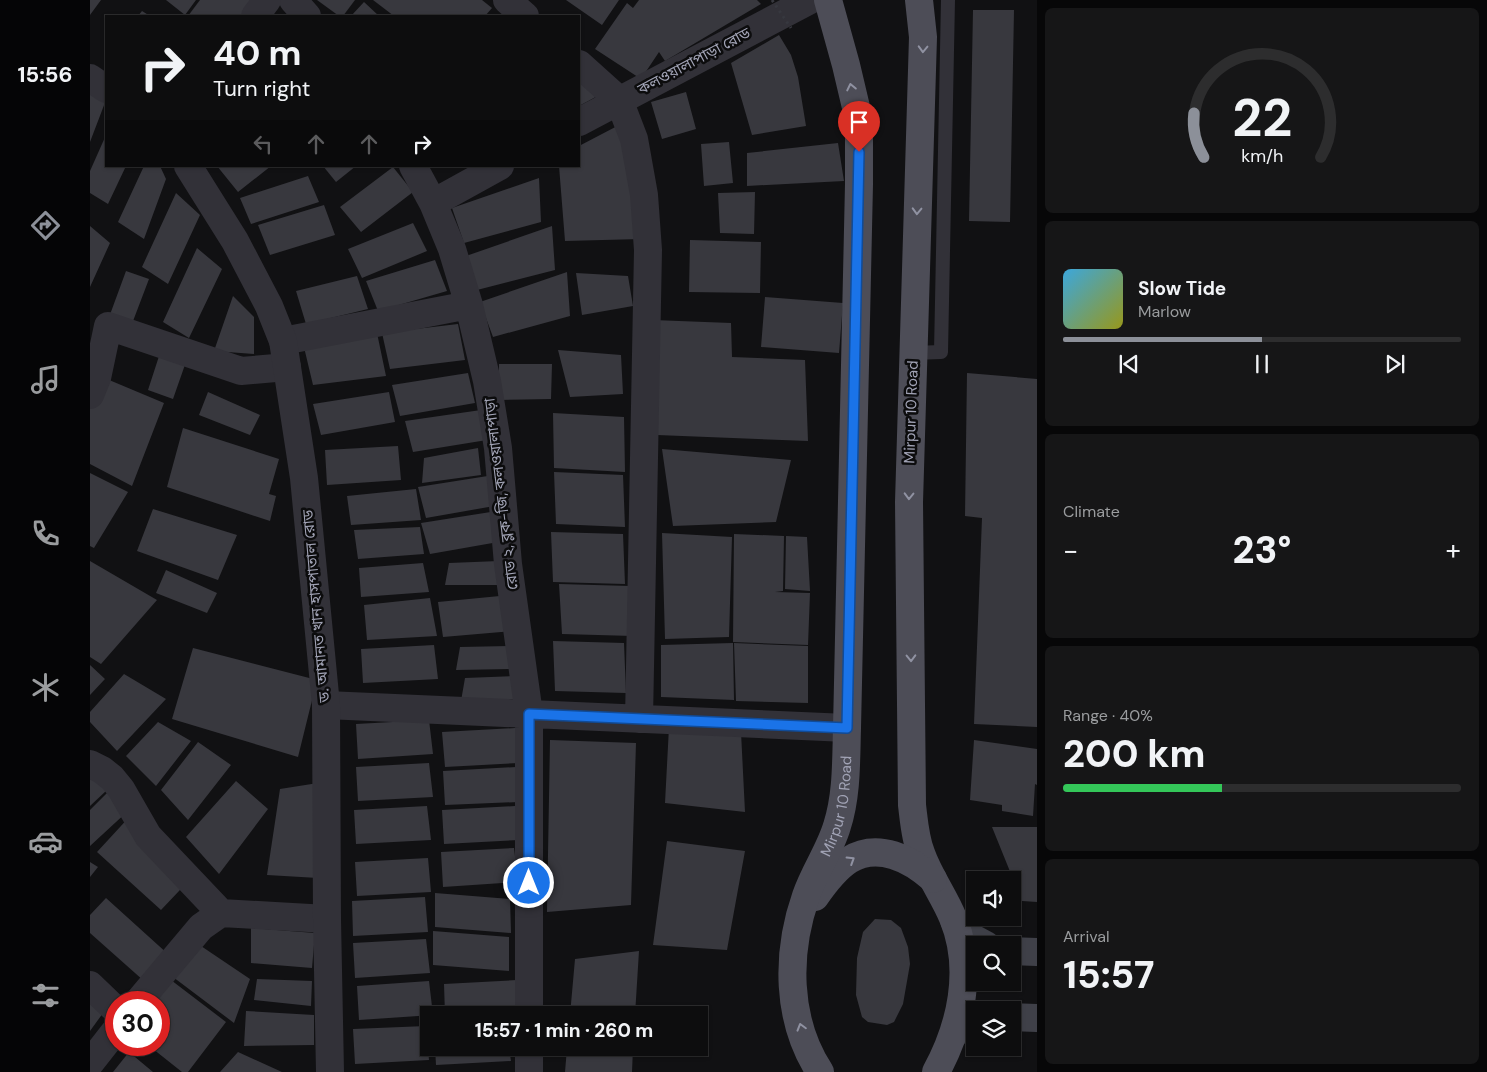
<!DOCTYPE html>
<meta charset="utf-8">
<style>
:root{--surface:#0d0d0e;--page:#161617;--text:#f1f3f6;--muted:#9a9c9e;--line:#2d2d2e;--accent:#8c9099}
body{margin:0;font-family:"DM Sans","Noto Sans Bengali",sans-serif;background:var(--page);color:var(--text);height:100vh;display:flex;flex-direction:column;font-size:19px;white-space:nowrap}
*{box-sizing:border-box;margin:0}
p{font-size:16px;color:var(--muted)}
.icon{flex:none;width:28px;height:28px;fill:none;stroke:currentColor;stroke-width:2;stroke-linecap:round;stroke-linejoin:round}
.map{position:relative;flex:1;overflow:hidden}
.drawer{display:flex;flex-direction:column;gap:8px;padding:8px;background:#070708;width:450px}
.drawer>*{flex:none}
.guide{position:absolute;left:15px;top:15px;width:475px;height:152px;border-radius:0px;box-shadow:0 1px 4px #0004,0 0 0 1px var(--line);background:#0d0d0e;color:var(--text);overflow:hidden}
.buttons{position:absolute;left:876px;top:871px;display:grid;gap:10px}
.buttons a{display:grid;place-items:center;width:55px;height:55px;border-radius:0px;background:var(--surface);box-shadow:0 1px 4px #0004,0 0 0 1px var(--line);font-size:25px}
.speed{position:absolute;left:15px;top:991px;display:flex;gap:10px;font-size:25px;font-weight:700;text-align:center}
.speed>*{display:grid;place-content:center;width:65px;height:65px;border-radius:50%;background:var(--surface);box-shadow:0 1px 4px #0004,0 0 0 1px var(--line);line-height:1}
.speed .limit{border:8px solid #d22;background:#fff;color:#111}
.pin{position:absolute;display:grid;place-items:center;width:42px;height:42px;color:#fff;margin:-51px -21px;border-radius:50% 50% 50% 0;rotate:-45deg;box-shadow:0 0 5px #0007}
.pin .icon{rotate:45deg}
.me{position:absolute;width:55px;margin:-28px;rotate:0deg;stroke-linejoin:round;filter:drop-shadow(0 0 4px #0008)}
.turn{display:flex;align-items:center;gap:18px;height:105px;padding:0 25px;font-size:22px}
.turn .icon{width:65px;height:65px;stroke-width:2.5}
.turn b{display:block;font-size:35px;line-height:42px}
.lanes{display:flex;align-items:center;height:48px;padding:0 25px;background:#0003;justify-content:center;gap:25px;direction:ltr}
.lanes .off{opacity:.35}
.big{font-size:38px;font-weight:800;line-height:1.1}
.drawer .card{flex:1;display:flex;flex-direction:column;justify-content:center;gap:8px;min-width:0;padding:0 18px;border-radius:8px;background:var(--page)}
.drawer .dial{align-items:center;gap:0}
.dial svg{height:130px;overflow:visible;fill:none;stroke:var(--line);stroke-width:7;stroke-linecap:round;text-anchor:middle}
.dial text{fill:var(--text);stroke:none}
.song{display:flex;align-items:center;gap:15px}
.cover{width:60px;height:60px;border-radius:8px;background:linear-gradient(135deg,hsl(200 70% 55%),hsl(60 70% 35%))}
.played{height:5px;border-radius:2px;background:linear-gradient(90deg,var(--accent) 50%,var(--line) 50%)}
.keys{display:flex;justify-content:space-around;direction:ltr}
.heat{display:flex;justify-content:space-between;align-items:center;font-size:28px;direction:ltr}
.charge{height:8px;border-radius:4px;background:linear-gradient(90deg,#34c759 40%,var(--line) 0)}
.trip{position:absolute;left:330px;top:1006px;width:288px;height:50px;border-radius:0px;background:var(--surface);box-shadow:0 1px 4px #0004,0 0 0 1px var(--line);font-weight:800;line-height:50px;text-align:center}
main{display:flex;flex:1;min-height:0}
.tab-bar{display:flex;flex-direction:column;width:90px;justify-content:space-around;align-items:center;background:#050506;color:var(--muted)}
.tab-bar .icon{width:35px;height:35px}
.tab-bar .selected{color:var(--accent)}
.tab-bar b{font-size:22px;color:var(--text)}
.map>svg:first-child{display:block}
.building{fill:#38383e}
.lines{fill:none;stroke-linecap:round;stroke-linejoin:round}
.service{stroke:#323138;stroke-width:14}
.minor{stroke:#323138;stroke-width:28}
.tertiary{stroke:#323138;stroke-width:28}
.secondary{stroke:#3f4048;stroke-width:28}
.primary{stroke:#4d4d57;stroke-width:28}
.path-bridge{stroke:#37383f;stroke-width:3;stroke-dasharray:2.5 4;stroke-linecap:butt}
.oneway{stroke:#9092a2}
.route-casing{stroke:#114b97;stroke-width:12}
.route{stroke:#1a73e8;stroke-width:9}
.labels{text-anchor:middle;stroke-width:5;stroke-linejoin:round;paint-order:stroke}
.street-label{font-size:15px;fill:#a1a3b5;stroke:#0c0c0d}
</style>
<main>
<nav class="tab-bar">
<b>15:56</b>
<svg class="icon selected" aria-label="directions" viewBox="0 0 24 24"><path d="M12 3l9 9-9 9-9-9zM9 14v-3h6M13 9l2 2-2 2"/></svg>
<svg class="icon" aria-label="music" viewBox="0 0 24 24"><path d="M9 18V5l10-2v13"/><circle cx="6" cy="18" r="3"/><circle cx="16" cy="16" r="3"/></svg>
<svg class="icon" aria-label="phone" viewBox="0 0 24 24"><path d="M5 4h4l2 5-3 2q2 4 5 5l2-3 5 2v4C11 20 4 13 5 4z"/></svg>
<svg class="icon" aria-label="climate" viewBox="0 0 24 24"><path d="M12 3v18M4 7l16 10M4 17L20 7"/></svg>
<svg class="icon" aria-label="car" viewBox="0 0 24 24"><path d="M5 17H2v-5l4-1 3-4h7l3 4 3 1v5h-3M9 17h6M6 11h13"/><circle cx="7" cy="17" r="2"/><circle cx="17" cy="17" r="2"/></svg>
<svg class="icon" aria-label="filters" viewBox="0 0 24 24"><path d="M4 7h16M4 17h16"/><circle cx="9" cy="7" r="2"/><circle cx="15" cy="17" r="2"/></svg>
</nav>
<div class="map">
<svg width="947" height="1072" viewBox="0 0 947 1072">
<rect width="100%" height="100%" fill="#111113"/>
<path class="building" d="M 0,0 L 11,0 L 0,15 Z
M 76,0 L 106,0 L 95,15 Z
M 110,0 L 163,0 L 151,16 L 98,16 Z
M 227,0 L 265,0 L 253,16 L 249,16 Z
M 283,0 L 392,0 L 402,8 L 395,16 L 304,16 Z
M 476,0 L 529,0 L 512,25 Z
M 549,0 L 667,0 L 671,4 L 575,61 L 569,52 L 551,79 L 505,49 L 537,3 L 543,8 Z
M 274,2 L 289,16 L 261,16 Z
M 883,10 L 924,10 L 920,222 L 879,221 Z
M 52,11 L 60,16 L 48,16 Z
M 689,35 L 701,55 L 708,77 L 716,126 L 662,135 L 641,63 Z
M 489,69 L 513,93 L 489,106 Z
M 0,89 L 16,100 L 0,142 Z
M 596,92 L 606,129 L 572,139 L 561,102 Z
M 533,123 L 551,239 L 475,241 L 469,166 L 489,166 L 489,146 Z
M 16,135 L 16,166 L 36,166 L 18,204 L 0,193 L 0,171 Z
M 639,142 L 643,183 L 614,186 L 611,144 Z
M 748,143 L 754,181 L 657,186 L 657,153 Z
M 54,166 L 70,166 L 76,179 L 54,239 L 28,222 Z
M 127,166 L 181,166 L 148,192 Z
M 233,166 L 266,166 L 246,182 Z
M 303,167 L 323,192 L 271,232 L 250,207 Z
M 218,176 L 229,202 L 161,224 L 150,198 Z
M 449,178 L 451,222 L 374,243 L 362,208 Z
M 665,192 L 664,234 L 630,233 L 628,193 Z
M 86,193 L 110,215 L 78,284 L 52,267 Z
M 234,205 L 245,235 L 180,255 L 168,225 Z
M 323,223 L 337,251 L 272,278 L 258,249 Z
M 0,226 L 20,243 L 0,287 Z
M 462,226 L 465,270 L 387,290 L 376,256 Z
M 600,240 L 671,242 L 670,293 L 599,292 Z
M 107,248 L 132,269 L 99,338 L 73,322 Z
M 345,260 L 357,291 L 288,311 L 276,281 Z
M 36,271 L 59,279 L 40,329 L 18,320 Z
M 477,272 L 480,316 L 403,337 L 390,302 Z
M 486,273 L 538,276 L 543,306 L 492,315 Z
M 267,276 L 278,309 L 216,324 L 206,291 Z
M 143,296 L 164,317 L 164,354 L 124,351 Z
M 675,297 L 753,303 L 749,353 L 671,347 Z
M 563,320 L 641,323 L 642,357 L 715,360 L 718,441 L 567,435 Z
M 368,324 L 375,360 L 300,369 L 292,333 Z
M 287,333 L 296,376 L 223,385 L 213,343 Z
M 71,350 L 97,359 L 83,399 L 58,390 Z
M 468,350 L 531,355 L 533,394 L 480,397 Z
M 409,364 L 462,364 L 461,399 L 409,400 Z
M 378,373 L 385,403 L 310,416 L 302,385 Z
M 877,373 L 947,379 L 947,727 L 884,724 L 892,518 L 875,516 Z
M 12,377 L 74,403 L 42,486 L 0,464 L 0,408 Z
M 118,392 L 170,415 L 160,435 L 109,415 Z
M 299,392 L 305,422 L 231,435 L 223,404 Z
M 391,410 L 397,440 L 323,452 L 315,421 Z
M 463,413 L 534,417 L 535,472 L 464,468 Z
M 93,428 L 189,459 L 179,494 L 186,496 L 180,521 L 77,487 Z
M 308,446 L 311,480 L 237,485 L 235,450 Z
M 388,448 L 391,475 L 332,483 L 334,458 Z
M 572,449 L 701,460 L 686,522 L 583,526 Z
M 464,472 L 533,475 L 535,527 L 466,524 Z
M 0,473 L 38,492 L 4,548 L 0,546 Z
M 404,475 L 410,505 L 336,518 L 328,487 Z
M 326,489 L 331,520 L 261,525 L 257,496 Z
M 63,509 L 147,535 L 128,580 L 47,551 Z
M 407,511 L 414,541 L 340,554 L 331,523 Z
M 330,527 L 334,554 L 268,559 L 264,530 Z
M 461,532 L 533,534 L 535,584 L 463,582 Z
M 572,533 L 642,537 L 639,637 L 575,639 Z
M 644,534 L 694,536 L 693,591 L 685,592 L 720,593 L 718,645 L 643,642 Z
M 696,536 L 717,537 L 720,591 L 695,589 Z
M 0,561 L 67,600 L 11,664 L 0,657 Z
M 409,561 L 410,585 L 355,585 L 359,563 Z
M 333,563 L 339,592 L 271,597 L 269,568 Z
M 76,570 L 127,593 L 117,613 L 66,593 Z
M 469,584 L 540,586 L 543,636 L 472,634 Z
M 420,595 L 424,631 L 353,637 L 348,602 Z
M 340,598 L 347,636 L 277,640 L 274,605 Z
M 463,641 L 534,643 L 536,693 L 465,691 Z
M 643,643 L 644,700 L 571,697 L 571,645 Z
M 644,643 L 718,646 L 718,703 L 646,701 Z
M 344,645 L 348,679 L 273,683 L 271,649 Z
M 419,646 L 421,669 L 366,670 L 370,647 Z
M 103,648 L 227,680 L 208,757 L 82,719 Z
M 0,665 L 15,679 L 0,695 Z
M 34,674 L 76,699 L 27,751 L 0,722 L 0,712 Z
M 424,676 L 426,699 L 371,701 L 375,678 Z
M 339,720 L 343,754 L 268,759 L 266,724 Z
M 68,722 L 101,741 L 66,786 L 36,756 Z
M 579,727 L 651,732 L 655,812 L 575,803 Z
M 425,728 L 429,763 L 355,767 L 352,732 Z
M 460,740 L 546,743 L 541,905 L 457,912 Z
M 884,740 L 947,749 L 947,785 L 945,784 L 943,816 L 912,811 L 912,805 L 880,800 Z
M 108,742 L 141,765 L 98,820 L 71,790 Z
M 339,763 L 343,797 L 268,801 L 266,767 Z
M 426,767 L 429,802 L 355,805 L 353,771 Z
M 0,772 L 17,790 L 0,806 Z
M 146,781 L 178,809 L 129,874 L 96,837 Z
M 228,783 L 228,878 L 177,875 L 190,789 Z
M 20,790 L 39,810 L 0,846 L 0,810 Z
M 337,806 L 341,840 L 266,844 L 264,810 Z
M 425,806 L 429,840 L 354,844 L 352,810 Z
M 42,814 L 107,872 L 71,910 L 7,852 Z
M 902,827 L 947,827 L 947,902 L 932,901 Z
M 577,841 L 655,851 L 637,950 L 563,945 Z
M 424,848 L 428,882 L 353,887 L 351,852 Z
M 338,858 L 341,892 L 267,896 L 265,862 Z
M 0,862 L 8,867 L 0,877 Z
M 345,893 L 420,899 L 421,933 L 345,927 Z
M 335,897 L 338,932 L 263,936 L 262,901 Z
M 16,898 L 79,955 L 54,981 L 0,933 L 0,915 Z
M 785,919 L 801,920 L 811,928 L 818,947 L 820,964 L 813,1004 L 804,1022 L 797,1025 L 778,1022 L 772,1017 L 766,995 L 767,958 L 773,932 Z
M 161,928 L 225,933 L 222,968 L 161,963 Z
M 343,931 L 419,937 L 419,971 L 343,965 Z
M 336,939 L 340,973 L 265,978 L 263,943 Z
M 111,946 L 160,979 L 144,1023 L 79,974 Z
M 549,951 L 545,1015 L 480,1015 L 485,959 Z
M 77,977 L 136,1022 L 98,1072 L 92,1072 L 58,1045 L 69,1045 L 69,1002 L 58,1002 Z
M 167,979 L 222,981 L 221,1006 L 164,1000 Z
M 427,980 L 430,1014 L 355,1015 L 354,984 Z
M 339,981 L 343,1015 L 269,1020 L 267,986 Z
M 0,984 L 21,1002 L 0,1031 Z
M 156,1011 L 224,1015 L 224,1045 L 154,1046 Z
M 336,1026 L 339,1060 L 265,1064 L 263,1029 Z
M 345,1048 L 419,1048 L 421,1061 L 346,1065 Z
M 477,1048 L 543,1048 L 542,1072 L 475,1072 Z
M 39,1052 L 63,1072 L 23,1072 Z
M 148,1052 L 192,1072 L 130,1072 Z"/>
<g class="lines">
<path class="service" d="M 823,353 L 851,352 L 858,0"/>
<path class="minor" d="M 203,0 L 217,16
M 417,0 L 435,16
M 489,64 L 529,100 L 544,139 L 554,195 L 558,250 L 549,719
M 489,122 L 720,0
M 323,166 L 343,203 L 362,249 L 379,305 L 397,381 L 408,448 L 418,564 L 439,714 L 439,1015
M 343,203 L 410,166
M 193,341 L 379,305
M 0,395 L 7,378 L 18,326 L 151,371 L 197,367
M 236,705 L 757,728
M 0,764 L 12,770 L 22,778 L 31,789 L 58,836 L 131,913
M 0,985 L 26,1010
M 48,1002 L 111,927 L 131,913 L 237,919
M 439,1048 L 439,1072
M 0,1063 L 26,1030"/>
<path class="tertiary" d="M 165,16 L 177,0
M 0,78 L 16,89
M 98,166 L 145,241 L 179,306 L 193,341 L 214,478 L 236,705 L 237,919 L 240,1072"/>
<path class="secondary" d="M 864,920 L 883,938 L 896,945
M 922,951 L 947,952
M 922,1017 L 947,1018
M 864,1033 L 885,1023"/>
<g class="primary">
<path d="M 829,0 L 833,37 L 819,502 L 822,805 C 824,821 825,838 831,853 C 839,876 854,896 863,918 C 884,969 871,1026 846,1072"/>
<path d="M 725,897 C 734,884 745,869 759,860 C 788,842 821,859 843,879"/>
<path id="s1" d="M 730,1072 C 696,1020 696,953 716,896 C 724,872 740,850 747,826 C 757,795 756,761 757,728 L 769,184 L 769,120 L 756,65 L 738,0"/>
</g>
<path class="path-bridge" d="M 682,0 L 701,28"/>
</g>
<defs><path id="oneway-chevron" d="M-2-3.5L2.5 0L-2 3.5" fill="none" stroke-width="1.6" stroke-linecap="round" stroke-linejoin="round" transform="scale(1.25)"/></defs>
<g class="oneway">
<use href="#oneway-chevron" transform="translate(833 49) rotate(92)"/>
<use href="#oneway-chevron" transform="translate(761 87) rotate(-102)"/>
<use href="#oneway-chevron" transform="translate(827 211) rotate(92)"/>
<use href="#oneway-chevron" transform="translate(819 496) rotate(91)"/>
<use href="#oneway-chevron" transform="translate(821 658) rotate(89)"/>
<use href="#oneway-chevron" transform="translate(761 860) rotate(-32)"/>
<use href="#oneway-chevron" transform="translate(711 1027) rotate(-106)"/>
</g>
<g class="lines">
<g class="route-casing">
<path id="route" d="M 439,883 L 439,714 L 757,728 L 769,152"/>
</g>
<use href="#route" class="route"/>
</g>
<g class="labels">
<g class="street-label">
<text transform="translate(604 61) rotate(-28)" y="5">কলওয়ালাপাড়া রোড</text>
<text transform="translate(821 412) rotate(-88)" y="5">Mirpur 10 Road</text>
<text transform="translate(411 494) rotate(-97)" y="5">রোড ২, ব্লক-জি, কলওয়ালাপাড়া</text>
<text transform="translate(226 606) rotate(-95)" y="5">ড. আমানত খান হাসপাতাল রোড</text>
<text dy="5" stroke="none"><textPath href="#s1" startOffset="279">Mirpur 10 Road</textPath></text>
</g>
</g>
</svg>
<div class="buttons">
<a><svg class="icon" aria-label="sound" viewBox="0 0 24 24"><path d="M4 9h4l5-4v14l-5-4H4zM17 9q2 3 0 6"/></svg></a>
<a><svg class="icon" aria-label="search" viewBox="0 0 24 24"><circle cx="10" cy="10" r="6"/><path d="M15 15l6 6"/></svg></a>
<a><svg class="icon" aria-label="layers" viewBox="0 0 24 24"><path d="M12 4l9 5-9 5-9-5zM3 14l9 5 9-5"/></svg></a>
</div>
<div class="speed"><div class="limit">30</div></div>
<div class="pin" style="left:769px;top:152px;background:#d93025"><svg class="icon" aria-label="arrive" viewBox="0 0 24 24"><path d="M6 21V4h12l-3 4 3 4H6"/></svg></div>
<svg class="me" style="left:439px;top:883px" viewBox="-20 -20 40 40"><circle r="17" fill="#1a73e8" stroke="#fff" stroke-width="3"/><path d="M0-11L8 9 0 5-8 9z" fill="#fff"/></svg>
<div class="trip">15:57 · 1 min · 260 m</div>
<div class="guide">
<div class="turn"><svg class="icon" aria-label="right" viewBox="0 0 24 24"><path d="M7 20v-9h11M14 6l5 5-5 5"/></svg><div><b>40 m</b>Turn right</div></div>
<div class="lanes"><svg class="icon off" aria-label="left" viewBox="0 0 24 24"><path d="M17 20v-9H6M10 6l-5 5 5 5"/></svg><svg class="icon off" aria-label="ahead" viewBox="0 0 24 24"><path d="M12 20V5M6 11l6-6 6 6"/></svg><svg class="icon off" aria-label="ahead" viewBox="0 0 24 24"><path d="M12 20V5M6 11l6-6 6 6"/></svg><svg class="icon" aria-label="right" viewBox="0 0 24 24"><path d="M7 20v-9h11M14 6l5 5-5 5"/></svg></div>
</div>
</div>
<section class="drawer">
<div class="card dial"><svg viewBox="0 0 100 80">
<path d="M14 69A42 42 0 1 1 86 69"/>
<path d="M14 69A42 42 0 0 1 8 42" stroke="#8c9099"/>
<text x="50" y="56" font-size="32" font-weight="700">22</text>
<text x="50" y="72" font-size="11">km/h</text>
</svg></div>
<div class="card">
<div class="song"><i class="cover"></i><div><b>Slow Tide</b><p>Marlow</p></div></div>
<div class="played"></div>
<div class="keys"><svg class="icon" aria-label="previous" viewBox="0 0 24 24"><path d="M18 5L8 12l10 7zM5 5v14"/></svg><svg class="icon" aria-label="pause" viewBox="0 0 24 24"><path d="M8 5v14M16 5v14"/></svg><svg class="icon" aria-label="next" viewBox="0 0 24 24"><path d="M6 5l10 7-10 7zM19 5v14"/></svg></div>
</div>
<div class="card"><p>Climate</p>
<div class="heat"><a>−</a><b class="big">23°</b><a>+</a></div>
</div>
<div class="card"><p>Range · 40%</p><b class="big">200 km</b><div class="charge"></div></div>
<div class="card"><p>Arrival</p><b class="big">15:57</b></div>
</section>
</main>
